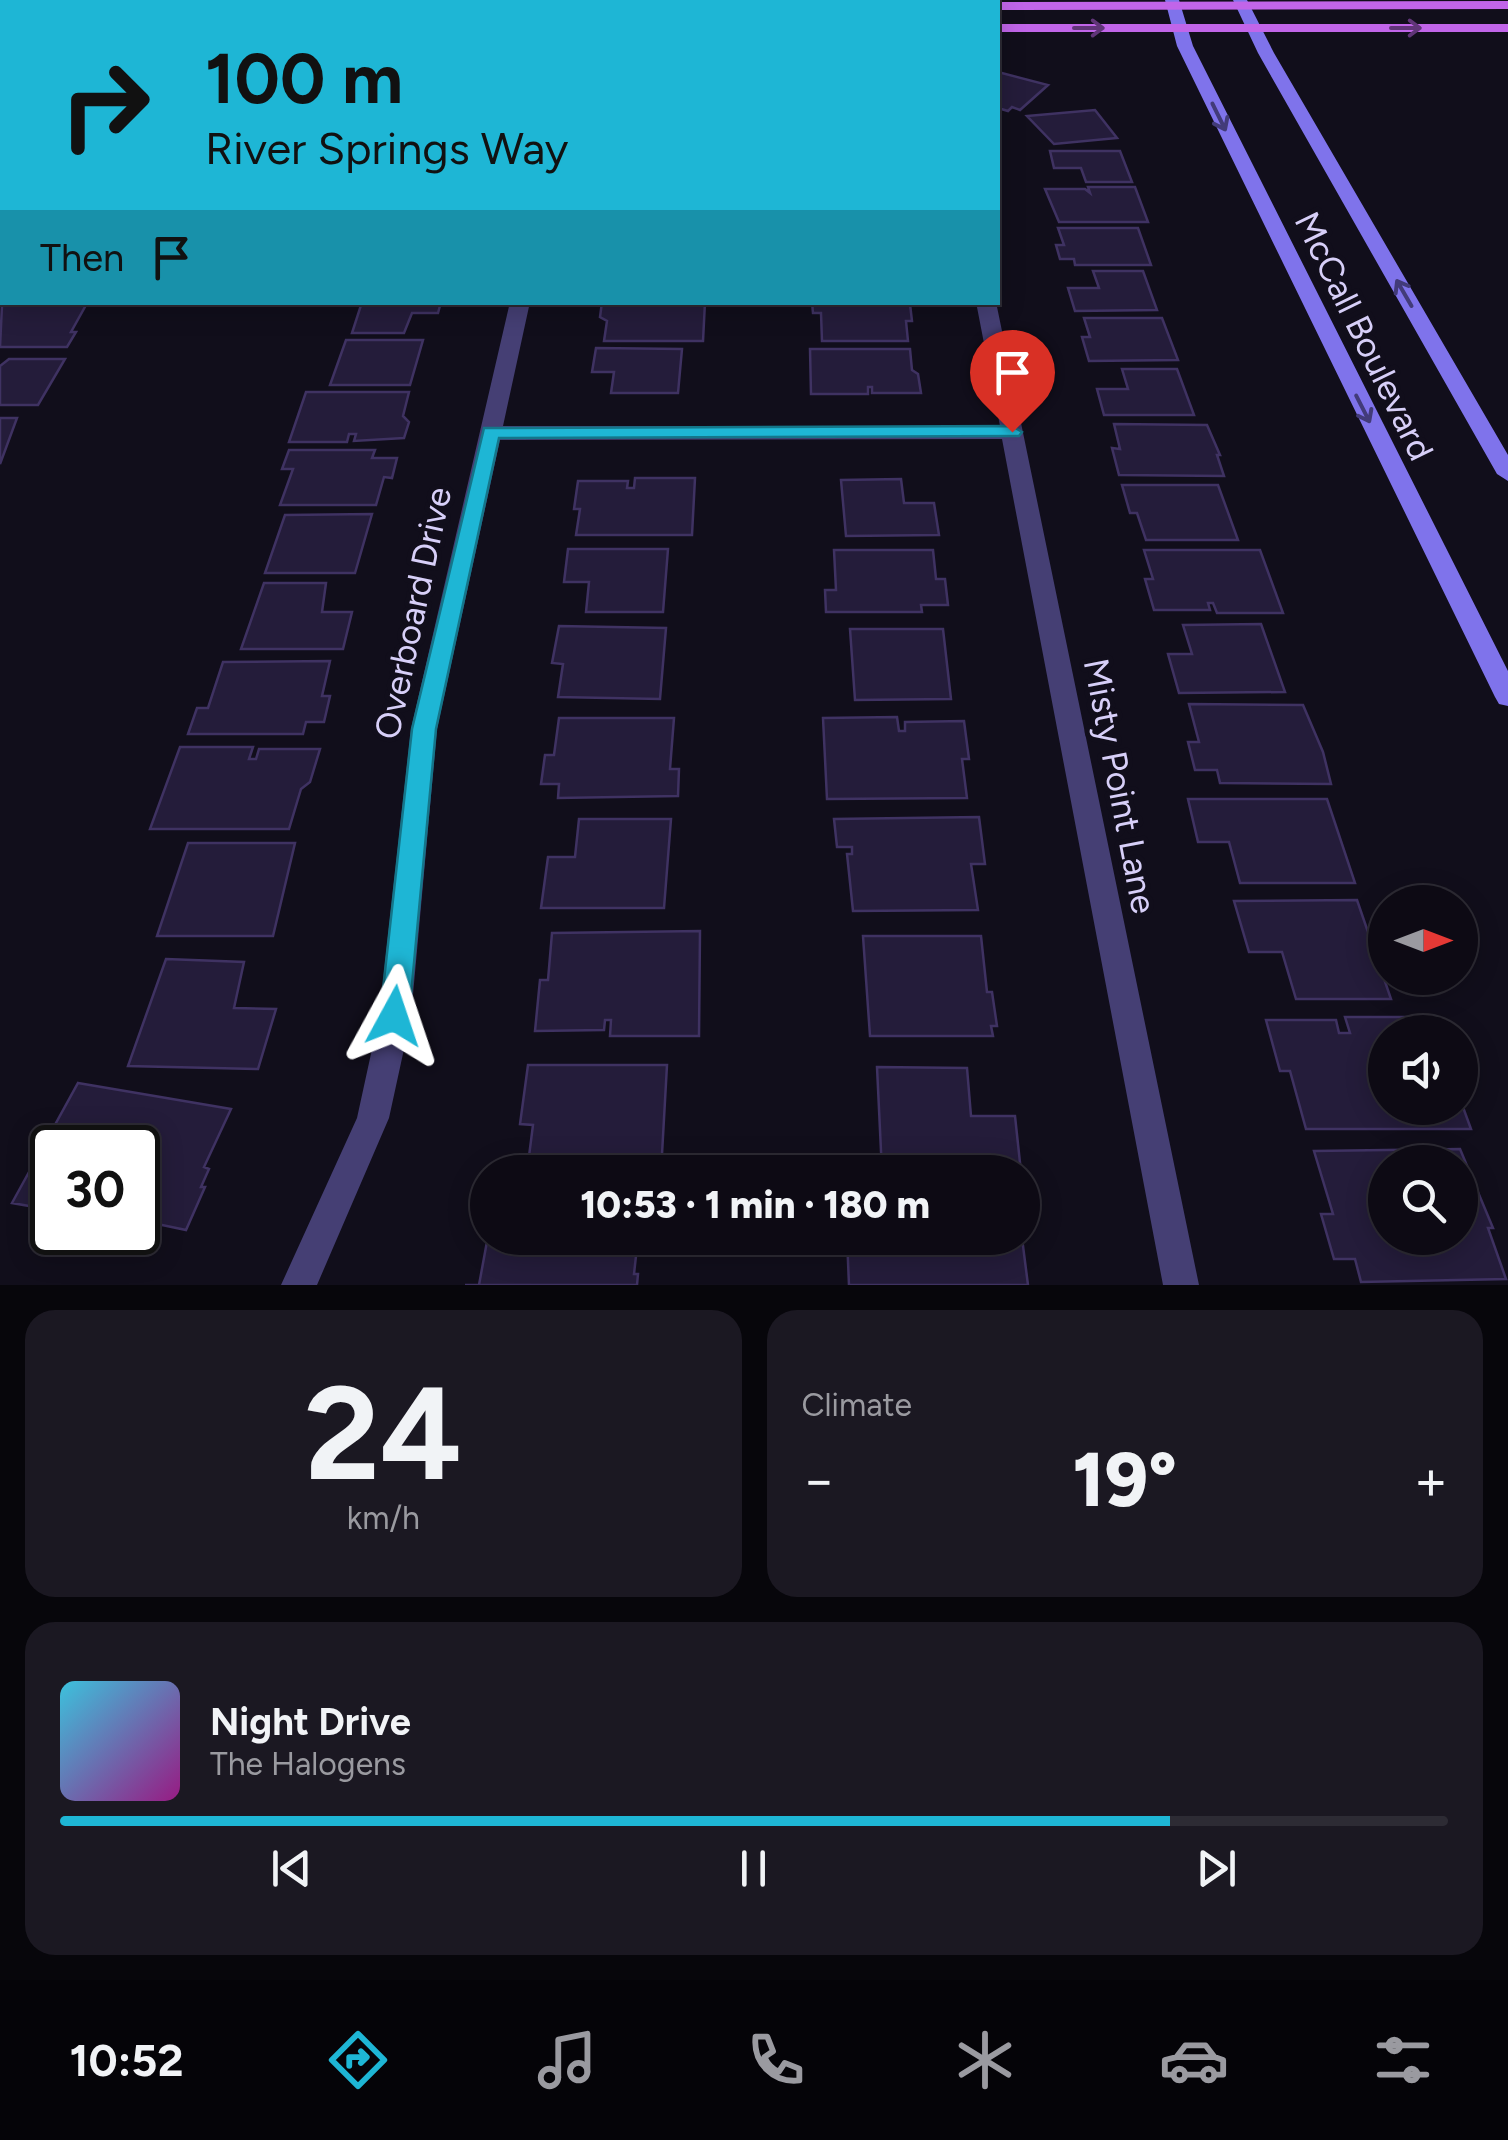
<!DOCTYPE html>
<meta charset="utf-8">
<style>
:root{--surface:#0d0a14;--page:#1b1822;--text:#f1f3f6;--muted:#9a9aa0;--line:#2d2b34;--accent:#1eb6d5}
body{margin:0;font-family:Figtree,sans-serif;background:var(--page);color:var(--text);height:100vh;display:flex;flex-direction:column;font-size:38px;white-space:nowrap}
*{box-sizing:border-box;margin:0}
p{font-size:32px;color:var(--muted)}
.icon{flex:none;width:55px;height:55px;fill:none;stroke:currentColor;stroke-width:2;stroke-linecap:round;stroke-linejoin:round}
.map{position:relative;height:1285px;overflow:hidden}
.details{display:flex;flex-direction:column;gap:25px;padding:25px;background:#07060b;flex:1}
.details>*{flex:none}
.guide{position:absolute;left:0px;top:0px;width:1000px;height:305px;box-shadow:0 5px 25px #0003,0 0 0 2px var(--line);background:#1eb6d5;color:#111;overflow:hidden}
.needle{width:65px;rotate:90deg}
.controls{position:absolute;left:1368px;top:885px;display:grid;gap:20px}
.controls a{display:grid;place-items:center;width:110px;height:110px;border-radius:50%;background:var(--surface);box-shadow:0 5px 25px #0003,0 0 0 2px var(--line);font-size:50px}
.speed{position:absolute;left:30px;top:1125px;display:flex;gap:20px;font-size:50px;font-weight:700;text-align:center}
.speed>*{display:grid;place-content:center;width:130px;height:130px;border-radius:50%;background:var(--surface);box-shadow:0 5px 25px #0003,0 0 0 2px var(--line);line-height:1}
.speed .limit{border:5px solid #111;border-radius:15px;background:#fff;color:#111}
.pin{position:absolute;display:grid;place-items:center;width:85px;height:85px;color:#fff;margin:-102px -42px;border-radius:50% 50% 50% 0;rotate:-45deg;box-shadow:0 0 10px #0007}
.pin .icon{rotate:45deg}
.me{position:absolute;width:110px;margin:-55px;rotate:5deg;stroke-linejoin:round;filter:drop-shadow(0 0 8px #0008)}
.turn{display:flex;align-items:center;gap:35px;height:210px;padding:0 40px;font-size:45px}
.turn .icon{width:130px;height:130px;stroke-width:2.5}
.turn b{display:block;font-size:70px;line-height:85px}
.then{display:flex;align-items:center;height:95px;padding:0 40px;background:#0003;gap:20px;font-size:38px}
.big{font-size:75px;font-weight:800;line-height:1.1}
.details .tile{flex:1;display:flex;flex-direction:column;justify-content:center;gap:15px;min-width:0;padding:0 35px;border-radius:30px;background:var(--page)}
.details .dial{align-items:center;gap:0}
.dial b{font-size:130px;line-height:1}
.song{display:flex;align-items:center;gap:30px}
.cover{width:120px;height:120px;border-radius:15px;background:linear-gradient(135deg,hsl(190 70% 55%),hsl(310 70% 35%))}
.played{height:10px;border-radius:5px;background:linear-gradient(90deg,var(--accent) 80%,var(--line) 80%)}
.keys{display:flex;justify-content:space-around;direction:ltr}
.heat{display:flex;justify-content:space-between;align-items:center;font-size:55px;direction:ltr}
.details .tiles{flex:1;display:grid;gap:25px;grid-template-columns:1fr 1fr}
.tile:last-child{grid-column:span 2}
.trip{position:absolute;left:470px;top:1155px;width:570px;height:100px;border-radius:50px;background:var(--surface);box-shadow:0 5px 25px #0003,0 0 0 2px var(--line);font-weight:800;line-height:100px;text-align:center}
.dock{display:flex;height:160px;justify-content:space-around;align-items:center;background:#050408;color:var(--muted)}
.dock .icon{width:70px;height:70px}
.dock .on{color:var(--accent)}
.dock b{font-size:45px;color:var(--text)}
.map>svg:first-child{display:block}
.building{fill:#241c3a;stroke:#3f3262;stroke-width:2.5;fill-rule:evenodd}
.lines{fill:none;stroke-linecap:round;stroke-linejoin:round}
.street{fill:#453f74;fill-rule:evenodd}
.secondary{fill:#7f73eb;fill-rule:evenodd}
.primary{fill:#c165e9;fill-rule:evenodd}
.oneway{stroke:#603578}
.oneway2{stroke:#423b79}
.route{fill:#1eb6d5;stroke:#14768a;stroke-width:2.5}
.labels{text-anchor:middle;stroke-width:10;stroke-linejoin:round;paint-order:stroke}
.street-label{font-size:35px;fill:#d7cff8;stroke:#110e1b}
</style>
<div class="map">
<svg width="1508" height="1285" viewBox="0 0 1508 1285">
<rect width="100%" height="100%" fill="#110e1b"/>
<path class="building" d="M 998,72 L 1048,85 L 1020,110 L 1012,107 L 1008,111 L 998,108 Z
M 1095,110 L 1117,138 L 1054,144 L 1027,116 Z
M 1050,151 L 1120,151 L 1132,182 L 1086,182 L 1081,168 L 1054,168 Z
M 1088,187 L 1135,187 L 1148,222 L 1059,222 L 1045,189 L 1085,189 L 1090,193 Z
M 1058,228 L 1138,228 L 1151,265 L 1075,265 L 1074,259 L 1060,259 L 1056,245 L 1064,245 Z
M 1093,271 L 1143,271 L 1157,310 L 1075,311 L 1068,288 L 1099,288 Z
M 362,302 L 441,302 L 438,313 L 412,313 L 404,333 L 352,333 Z
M 602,302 L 705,302 L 703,341 L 604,341 L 607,321 L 600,317 Z
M 812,302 L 910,304 L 912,321 L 906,321 L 908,341 L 822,341 L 821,313 L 813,313 Z
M 2,305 L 86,305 L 71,332 L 76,332 L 67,347 L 0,347 Z
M 1084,318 L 1162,318 L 1178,360 L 1089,361 L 1082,337 L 1090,337 Z
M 346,340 L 423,340 L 410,385 L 330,385 Z
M 596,348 L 682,349 L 678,393 L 611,393 L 614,372 L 592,372 Z
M 810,349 L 910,349 L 912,370 L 918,374 L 921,393 L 872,393 L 872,387 L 868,387 L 868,394 L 811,394 Z
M 9,359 L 65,359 L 38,405 L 0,405 L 0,366 Z
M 1122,369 L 1177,369 L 1194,415 L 1104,415 L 1097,389 L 1128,389 Z
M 306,392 L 409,392 L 403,416 L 409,422 L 404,438 L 354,441 L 356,434 L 349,434 L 347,442 L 289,442 Z
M 0,418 L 17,418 L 0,464 Z
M 1114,424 L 1207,425 L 1220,455 L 1217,455 L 1224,476 L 1119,475 L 1112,448 L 1120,449 Z
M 289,450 L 375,450 L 372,458 L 397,458 L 392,478 L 384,477 L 376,505 L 280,505 L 293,469 L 282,469 Z
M 635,478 L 695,478 L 692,535 L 576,535 L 580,509 L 574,509 L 578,481 L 628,481 L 627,488 L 634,488 Z
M 901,479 L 904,503 L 934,503 L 939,535 L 846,536 L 841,480 Z
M 1122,485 L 1218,485 L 1238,540 L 1146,540 L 1137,513 L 1130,513 Z
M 372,514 L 355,573 L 265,573 L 285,515 Z
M 568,549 L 668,549 L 663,612 L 586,612 L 589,582 L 564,582 Z
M 834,550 L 933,550 L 936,579 L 945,579 L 948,605 L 921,605 L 922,612 L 826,612 L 825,590 L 836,590 Z
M 1144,550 L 1260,550 L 1283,613 L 1217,613 L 1213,603 L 1208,603 L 1210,610 L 1154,610 L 1145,579 L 1153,579 Z
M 264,583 L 326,583 L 322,612 L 352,612 L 343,649 L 241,649 Z
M 1261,624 L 1285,692 L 1179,693 L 1168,654 L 1192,654 L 1183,625 Z
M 559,626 L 666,628 L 660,699 L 558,697 L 563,664 L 552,663 Z
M 850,629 L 943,629 L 951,699 L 855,700 Z
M 330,661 L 322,696 L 330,696 L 324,722 L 306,722 L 303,734 L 188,734 L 197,708 L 208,708 L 223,662 Z
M 1189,704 L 1303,705 L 1323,752 L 1331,784 L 1220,783 L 1217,770 L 1195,770 L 1188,742 L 1199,742 Z
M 897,717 L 899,731 L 905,731 L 905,722 L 964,721 L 969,759 L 962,759 L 967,798 L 827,799 L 823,718 Z
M 559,718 L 674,718 L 670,769 L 679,769 L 678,796 L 558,798 L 559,784 L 541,784 L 545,755 L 554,755 Z
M 180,747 L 253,747 L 249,759 L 256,759 L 259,749 L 320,749 L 310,782 L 301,789 L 289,829 L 150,829 Z
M 1188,799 L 1327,799 L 1355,883 L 1240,883 L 1229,842 L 1198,842 Z
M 979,817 L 985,864 L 971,864 L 978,910 L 853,911 L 847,854 L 852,854 L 852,847 L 837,847 L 834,819 Z
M 579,819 L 671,819 L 664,908 L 541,908 L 548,857 L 575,857 Z
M 188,843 L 295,843 L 273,936 L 157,936 Z
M 1357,900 L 1391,999 L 1296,999 L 1282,952 L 1249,952 L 1234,901 Z
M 700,931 L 699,1036 L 610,1036 L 611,1020 L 605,1020 L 604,1030 L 535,1031 L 540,980 L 548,980 L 552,933 Z
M 863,936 L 981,936 L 987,992 L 992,992 L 997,1026 L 991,1026 L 993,1036 L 870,1036 Z
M 166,959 L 244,962 L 234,1008 L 276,1009 L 258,1069 L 128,1066 Z
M 1345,1017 L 1430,1017 L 1436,1032 L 1385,1032 L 1385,1108 L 1460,1108 L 1460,1099 L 1471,1129 L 1306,1129 L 1290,1071 L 1280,1071 L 1266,1020 L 1336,1020 L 1339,1033 L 1350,1033 Z
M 528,1065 L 667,1065 L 661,1172 L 527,1172 L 533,1125 L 520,1124 Z
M 877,1067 L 967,1068 L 971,1116 L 1015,1116 L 1021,1172 L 882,1172 Z
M 78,1083 L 231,1109 L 204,1167 L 209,1169 L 201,1187 L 205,1187 L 186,1230 L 138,1220 L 138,1148 L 52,1148 L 52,1210 L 12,1203 Z
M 1460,1149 L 1493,1228 L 1488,1228 L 1506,1279 L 1361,1282 L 1355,1259 L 1334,1259 L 1321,1214 L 1333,1214 L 1314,1151 ZM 1385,1162 L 1460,1162 L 1460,1238 L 1385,1238 Z
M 488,1236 L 638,1238 L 634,1274 L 638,1274 L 637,1285 L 465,1285 L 479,1285 Z
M 847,1238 L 1022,1238 L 1028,1285 L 849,1285 Z"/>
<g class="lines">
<path class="street" d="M 510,302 L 530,302 L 503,426 L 1000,426 L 976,302 L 996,302 L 1199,1285 L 1163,1285 L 1002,439 L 500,440 L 437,729 L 411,1017 L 389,1118 L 317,1285 L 281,1285 L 357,1118 L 379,1017 L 411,729 Z"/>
<path class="secondary" d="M 1165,0 L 1179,0 L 1193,46 L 1508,671 L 1508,706 L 1499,704 L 1495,697 L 1177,46 Z
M 1233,0 L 1247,0 L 1274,53 L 1508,455 L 1508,481 L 1497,474 L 1258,53 Z"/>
<path class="primary" d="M 1508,1 L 1508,9 L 998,10 L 995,2 Z
M 0,18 L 2,18 L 2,26 L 0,26 Z
M 998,24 L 1508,24 L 1508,32 L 998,32 Z"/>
</g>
<defs><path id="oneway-shaft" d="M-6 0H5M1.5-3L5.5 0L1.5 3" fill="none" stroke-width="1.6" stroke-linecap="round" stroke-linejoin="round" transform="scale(2.5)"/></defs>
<g class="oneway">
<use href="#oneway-shaft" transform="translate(1089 28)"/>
<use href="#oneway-shaft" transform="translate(1406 28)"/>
</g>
<g class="oneway2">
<use href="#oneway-shaft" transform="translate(1219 117) rotate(64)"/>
<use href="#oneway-shaft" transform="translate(1404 293) rotate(-120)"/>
<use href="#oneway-shaft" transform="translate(1363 409) rotate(63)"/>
</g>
<path class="route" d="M 1012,426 L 1022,432 L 1019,436 L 499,438 L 436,729 L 409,1016 L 405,1025 L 394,1029 L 384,1025 L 380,1016 L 412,729 L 484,428 Z"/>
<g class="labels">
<g class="street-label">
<text transform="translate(1364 336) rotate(64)" y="12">McCall Boulevard</text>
<text transform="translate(413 613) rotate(-78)" y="12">Overboard Drive</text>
<text transform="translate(1120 786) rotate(79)" y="12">Misty Point Lane</text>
</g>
</g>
</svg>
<div class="controls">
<a><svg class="needle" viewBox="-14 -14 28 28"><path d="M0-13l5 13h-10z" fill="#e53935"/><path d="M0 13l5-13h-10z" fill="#9a9aa0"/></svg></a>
<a><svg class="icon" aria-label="sound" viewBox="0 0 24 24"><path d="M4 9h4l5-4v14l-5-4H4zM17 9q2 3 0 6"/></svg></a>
<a><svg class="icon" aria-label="search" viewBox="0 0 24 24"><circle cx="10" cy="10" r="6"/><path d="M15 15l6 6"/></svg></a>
</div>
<div class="speed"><div class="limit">30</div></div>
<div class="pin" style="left:1012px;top:432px;background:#d93025"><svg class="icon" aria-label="arrive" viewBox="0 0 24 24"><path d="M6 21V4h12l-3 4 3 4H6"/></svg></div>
<svg class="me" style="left:394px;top:1016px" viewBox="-20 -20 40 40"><path d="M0-17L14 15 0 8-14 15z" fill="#1eb6d5" stroke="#fff" stroke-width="4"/></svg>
<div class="trip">10:53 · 1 min · 180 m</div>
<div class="guide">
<div class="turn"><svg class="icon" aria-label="right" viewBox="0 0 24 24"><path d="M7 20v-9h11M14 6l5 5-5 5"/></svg><div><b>100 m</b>River Springs Way</div></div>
<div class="then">Then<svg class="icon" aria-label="arrive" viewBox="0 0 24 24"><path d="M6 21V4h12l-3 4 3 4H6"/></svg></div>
</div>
</div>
<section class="details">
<div class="tiles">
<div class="tile dial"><b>24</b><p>km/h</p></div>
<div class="tile"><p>Climate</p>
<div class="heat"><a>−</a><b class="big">19°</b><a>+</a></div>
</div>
<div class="tile">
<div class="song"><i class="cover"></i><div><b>Night Drive</b><p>The Halogens</p></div></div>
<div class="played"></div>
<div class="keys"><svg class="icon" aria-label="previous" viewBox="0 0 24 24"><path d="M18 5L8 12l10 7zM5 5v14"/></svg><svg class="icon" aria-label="pause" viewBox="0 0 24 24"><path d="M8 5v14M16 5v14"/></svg><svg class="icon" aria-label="next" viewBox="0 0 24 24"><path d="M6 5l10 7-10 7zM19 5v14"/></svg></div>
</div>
</div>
</section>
<nav class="dock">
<b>10:52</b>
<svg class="icon on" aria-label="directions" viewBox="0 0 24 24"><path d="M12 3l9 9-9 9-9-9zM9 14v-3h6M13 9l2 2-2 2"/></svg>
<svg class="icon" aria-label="music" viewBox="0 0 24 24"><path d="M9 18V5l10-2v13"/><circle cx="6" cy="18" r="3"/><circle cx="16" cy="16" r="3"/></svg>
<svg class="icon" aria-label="phone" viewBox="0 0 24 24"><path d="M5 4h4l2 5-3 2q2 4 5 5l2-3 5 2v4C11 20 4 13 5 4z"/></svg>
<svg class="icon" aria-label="climate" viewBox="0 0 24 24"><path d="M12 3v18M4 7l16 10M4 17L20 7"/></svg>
<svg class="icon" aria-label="car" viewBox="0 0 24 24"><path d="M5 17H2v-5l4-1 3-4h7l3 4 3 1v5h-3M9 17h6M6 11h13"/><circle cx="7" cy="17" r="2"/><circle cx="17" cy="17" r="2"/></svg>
<svg class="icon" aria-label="filters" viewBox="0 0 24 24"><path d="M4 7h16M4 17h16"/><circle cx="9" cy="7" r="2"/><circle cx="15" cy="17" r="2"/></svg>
</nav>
